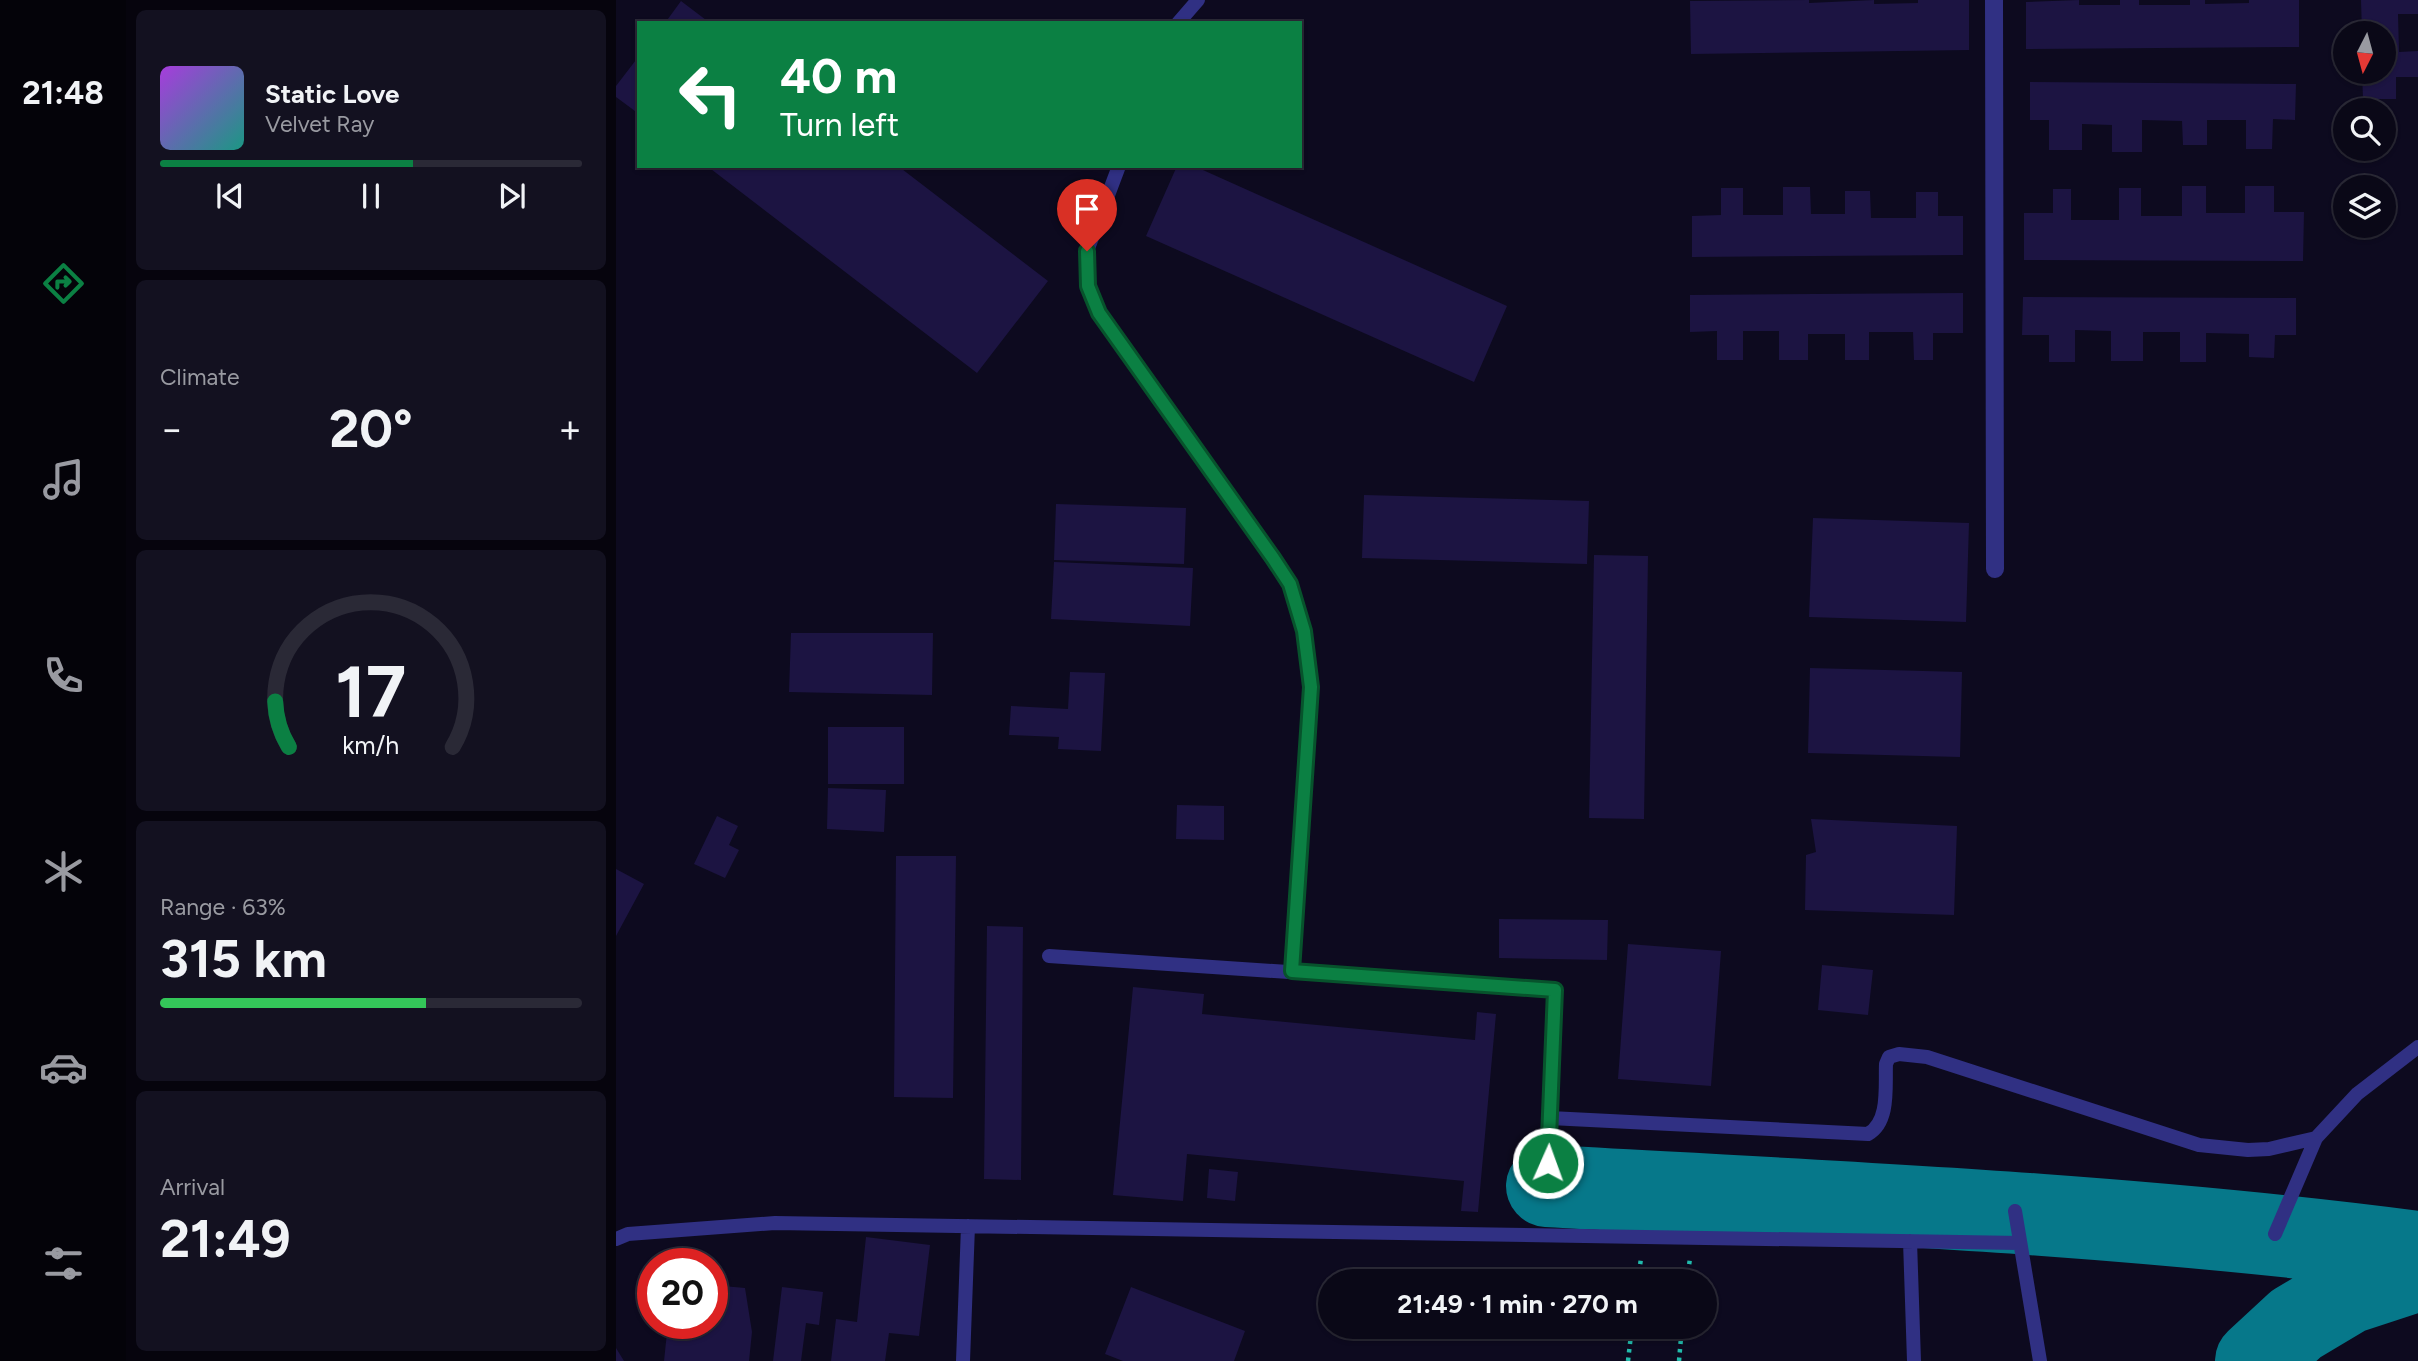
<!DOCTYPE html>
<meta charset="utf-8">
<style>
:root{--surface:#0a0817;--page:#131120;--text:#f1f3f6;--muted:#999aa1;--line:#2a2936;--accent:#0b8043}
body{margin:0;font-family:Figtree,sans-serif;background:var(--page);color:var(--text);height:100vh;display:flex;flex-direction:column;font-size:26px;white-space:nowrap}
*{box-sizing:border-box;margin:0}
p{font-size:23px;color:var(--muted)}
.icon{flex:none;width:38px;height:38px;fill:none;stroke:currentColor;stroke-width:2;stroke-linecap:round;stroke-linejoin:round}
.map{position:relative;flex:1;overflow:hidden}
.details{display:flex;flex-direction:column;gap:10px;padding:10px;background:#06040d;width:490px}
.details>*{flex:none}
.banner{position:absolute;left:21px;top:21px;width:665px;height:147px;border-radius:0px;box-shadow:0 2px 5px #0004,0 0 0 2px var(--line);background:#0b8043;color:#fff;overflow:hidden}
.needle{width:46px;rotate:186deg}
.tools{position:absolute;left:1717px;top:21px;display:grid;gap:14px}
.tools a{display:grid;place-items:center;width:63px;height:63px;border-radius:50%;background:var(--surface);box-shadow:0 2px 5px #0004,0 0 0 2px var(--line);font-size:35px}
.speed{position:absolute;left:21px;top:1248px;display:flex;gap:14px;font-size:35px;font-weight:700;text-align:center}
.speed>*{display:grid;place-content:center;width:91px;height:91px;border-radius:50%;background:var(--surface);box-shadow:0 2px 5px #0004,0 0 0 2px var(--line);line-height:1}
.speed .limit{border:10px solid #d22;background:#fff;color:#111}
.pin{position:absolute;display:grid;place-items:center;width:60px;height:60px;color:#fff;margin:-72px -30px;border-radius:50% 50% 50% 0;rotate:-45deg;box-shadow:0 0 7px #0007}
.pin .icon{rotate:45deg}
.me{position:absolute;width:77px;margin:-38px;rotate:2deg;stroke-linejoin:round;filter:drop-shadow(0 0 5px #0008)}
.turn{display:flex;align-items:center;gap:24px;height:147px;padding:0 28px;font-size:32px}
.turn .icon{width:91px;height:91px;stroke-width:2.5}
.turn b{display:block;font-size:49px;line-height:60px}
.big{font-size:52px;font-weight:700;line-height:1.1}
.details .widget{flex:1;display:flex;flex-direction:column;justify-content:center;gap:10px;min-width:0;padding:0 24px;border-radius:10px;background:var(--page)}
.details .dial{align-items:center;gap:0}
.dial svg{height:182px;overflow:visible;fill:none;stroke:var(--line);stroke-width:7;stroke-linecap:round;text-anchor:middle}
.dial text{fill:var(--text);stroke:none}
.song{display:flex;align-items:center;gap:21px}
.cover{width:84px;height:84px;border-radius:10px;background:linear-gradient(135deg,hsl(280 70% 55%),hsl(170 70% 35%))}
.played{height:7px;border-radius:4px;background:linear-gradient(90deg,var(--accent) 60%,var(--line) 60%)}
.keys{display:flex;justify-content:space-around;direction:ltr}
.heat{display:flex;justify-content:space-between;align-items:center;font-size:38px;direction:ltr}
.charge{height:10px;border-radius:5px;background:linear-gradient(90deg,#34c759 63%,var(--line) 0)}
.trip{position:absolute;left:702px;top:1269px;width:399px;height:70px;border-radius:35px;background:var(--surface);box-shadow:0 2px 5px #0004,0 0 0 2px var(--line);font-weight:700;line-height:70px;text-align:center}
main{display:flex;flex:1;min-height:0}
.dock{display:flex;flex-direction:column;width:126px;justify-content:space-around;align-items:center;background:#040309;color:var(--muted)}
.dock .icon{width:49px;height:49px}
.dock .active{color:var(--accent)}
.dock b{font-size:32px;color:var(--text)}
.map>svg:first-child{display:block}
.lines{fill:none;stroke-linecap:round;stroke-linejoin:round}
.taxiway{stroke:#06788a;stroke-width:82}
.building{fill:#1c1442}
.path{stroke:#21bbac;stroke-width:4.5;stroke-dasharray:3.5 5;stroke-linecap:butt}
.lane{stroke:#303083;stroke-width:14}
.street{stroke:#303083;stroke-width:18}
.route-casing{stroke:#07532c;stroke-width:18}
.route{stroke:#0b8043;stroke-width:12}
</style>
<main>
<nav class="dock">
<b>21:48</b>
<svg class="icon active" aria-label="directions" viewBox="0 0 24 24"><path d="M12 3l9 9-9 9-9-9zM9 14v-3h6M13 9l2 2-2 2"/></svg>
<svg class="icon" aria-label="music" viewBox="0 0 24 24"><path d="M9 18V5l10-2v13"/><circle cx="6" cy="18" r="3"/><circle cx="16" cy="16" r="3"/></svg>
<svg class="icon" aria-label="phone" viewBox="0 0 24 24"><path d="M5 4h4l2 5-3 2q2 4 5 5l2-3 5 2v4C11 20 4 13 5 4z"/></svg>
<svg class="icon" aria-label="climate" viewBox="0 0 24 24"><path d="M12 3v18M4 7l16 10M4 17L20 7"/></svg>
<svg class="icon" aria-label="car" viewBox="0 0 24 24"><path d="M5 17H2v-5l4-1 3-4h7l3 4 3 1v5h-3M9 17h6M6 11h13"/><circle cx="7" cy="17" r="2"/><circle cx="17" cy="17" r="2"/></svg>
<svg class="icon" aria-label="filters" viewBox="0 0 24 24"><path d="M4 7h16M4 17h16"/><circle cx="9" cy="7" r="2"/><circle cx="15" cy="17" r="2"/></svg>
</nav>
<section class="details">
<div class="widget">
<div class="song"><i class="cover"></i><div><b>Static Love</b><p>Velvet Ray</p></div></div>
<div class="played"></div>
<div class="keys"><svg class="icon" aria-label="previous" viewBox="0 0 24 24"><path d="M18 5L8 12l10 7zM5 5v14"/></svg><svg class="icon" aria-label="pause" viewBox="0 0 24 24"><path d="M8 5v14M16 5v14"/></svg><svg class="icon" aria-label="next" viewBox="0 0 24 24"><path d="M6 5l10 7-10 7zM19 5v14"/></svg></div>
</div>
<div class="widget"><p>Climate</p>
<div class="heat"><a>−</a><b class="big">20°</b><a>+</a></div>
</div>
<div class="widget dial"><svg viewBox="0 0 100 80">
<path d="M14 69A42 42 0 1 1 86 69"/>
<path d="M14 69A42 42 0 0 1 8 49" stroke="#0b8043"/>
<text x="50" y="56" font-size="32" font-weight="700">17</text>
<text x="50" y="72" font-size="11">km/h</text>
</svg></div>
<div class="widget"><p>Range · 63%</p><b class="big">315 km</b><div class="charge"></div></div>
<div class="widget"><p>Arrival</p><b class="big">21:49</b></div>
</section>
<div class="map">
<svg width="1802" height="1361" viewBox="0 0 1802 1361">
<rect width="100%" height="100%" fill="#0d0a1f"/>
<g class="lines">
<path class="taxiway" d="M 931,1186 C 1222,1202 1513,1214 1802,1252
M 1640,1361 L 1680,1324 L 1732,1293 L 1802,1270"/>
</g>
<path class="building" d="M 1193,0 L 1193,3 L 1258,0 L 1258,4 L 1302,3 L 1302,0 L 1353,0 L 1353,50 L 1075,54 L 1074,1 Z
M 1463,0 L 1463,5 L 1504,5 L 1504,0 L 1523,0 L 1523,5 L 1574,5 L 1574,0 L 1589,0 L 1589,4 L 1633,3 L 1633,0 L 1683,0 L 1683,47 L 1410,49 L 1410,2 Z
M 1745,0 L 1802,0 L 1802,14 L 1782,14 L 1783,52 L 1802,51 L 1802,77 L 1780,77 L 1780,99 L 1747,99 L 1746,72 L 1768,72 L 1768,33 L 1746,33 Z
M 65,1 L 94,23 L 49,23 Z
M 23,56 L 23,114 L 0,97 L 0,86 Z
M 1414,82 L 1680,84 L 1679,120 L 1657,119 L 1656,149 L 1630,149 L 1630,120 L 1591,120 L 1591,145 L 1567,145 L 1566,121 L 1526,120 L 1526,152 L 1496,152 L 1496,125 L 1466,124 L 1466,150 L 1433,150 L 1433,120 L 1414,120 Z
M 91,166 L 282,166 L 432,281 L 361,373 Z
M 561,166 L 578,166 L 891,306 L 858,382 L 530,236 Z
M 1566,186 L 1590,186 L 1590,213 L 1629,213 L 1629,186 L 1658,186 L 1658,212 L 1688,212 L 1687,261 L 1408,260 L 1408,213 L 1437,213 L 1437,189 L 1455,189 L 1455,220 L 1503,220 L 1503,188 L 1525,188 L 1525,216 L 1566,216 Z
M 1167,187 L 1194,187 L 1195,214 L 1229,214 L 1229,191 L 1254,191 L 1255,218 L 1300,218 L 1300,192 L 1322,192 L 1322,216 L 1347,216 L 1347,255 L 1076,257 L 1076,216 L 1105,215 L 1105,188 L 1127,188 L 1127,215 L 1167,215 Z
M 1347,293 L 1347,333 L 1317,333 L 1317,360 L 1298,360 L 1297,332 L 1253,332 L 1253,360 L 1229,360 L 1229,334 L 1192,334 L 1192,360 L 1163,360 L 1163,331 L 1127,331 L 1127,360 L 1101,360 L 1101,331 L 1074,332 L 1074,295 Z
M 1407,297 L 1680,298 L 1680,335 L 1659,335 L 1658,358 L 1633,357 L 1633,334 L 1590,333 L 1590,362 L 1564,362 L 1564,332 L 1527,332 L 1527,361 L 1495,361 L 1495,331 L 1459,330 L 1459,362 L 1433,362 L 1433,335 L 1406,335 Z
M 748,495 L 973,501 L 971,564 L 746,558 Z
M 440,504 L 570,508 L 568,564 L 438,560 Z
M 1197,518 L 1353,523 L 1350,622 L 1193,617 Z
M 978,555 L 1032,556 L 1028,819 L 973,818 Z
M 438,562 L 577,568 L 574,626 L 435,619 Z
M 175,633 L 317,633 L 316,695 L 173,692 Z
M 1194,668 L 1346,672 L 1344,757 L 1192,753 Z
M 454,672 L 489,673 L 485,751 L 442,749 L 443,737 L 393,735 L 395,706 L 452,709 Z
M 212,727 L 288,727 L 288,784 L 212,784 Z
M 212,788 L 270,790 L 268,832 L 211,829 Z
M 561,805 L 608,806 L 608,840 L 560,839 Z
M 101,816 L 122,826 L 113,845 L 123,850 L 109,878 L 78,864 Z
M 1195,819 L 1341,826 L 1338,915 L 1189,910 L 1190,855 L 1200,852 Z
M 280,856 L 340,856 L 337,1098 L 278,1097 Z
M 0,869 L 28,884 L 0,936 Z
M 883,919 L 992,920 L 991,960 L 883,958 Z
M 371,926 L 407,927 L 405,1180 L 368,1179 Z
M 1012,944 L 1105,951 L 1095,1086 L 1002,1079 Z
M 1206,965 L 1257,970 L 1252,1015 L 1202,1010 Z
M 517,987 L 588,994 L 586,1014 L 859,1040 L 861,1012 L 880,1014 L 862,1212 L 845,1211 L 848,1181 L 571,1154 L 567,1201 L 497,1195 Z
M 593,1169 L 622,1172 L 619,1201 L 591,1198 Z
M 250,1237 L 314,1245 L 303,1336 L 273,1333 L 269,1361 L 215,1361 L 220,1319 L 241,1322 Z
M 96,1285 L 129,1288 L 136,1332 L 133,1361 L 48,1361 L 52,1323 L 96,1323 Z
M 166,1287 L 207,1292 L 203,1325 L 190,1323 L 185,1361 L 157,1361 Z
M 515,1287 L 629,1331 L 618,1361 L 507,1361 L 489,1354 Z
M 0,1348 L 8,1361 L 0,1361 Z"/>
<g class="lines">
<path class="path" d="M 1022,1281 L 1025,1258
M 1071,1281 L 1074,1258
M 1012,1361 L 1016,1326
M 1063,1361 L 1066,1326"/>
<path class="lane" d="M 562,23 L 582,0
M 503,166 L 471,251 L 472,286 L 483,313 L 674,584 L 688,630 L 695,687 L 676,971
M 433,956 L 939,990 L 931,1186
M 934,1118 L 1252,1134 C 1274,1122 1269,1086 1270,1064 L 1273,1057 L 1283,1054 L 1311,1057 L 1583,1145 L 1632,1150 L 1653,1149 L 1700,1138
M 1399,1211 L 1424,1361
M 1659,1234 L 1700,1138 L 1741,1094 L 1802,1047
M 0,1239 L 12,1234 L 159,1223 L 1404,1243
M 1294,1241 L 1298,1361
M 347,1361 L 352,1226"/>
<path class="street" d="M 1378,0 L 1379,569"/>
</g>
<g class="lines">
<g class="route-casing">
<path id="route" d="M 471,251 L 472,286 L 483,313 L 657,558 L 674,584 L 688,631 L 695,687 L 676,971 L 939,990 L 932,1163"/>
</g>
<use href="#route" class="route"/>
</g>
</svg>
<div class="tools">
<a><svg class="needle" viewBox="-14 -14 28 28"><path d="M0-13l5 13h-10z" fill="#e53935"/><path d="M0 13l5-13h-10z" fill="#999aa1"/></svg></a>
<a><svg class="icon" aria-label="search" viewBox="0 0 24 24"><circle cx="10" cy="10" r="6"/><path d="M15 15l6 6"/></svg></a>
<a><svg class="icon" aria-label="layers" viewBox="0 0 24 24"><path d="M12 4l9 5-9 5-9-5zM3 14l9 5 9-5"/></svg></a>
</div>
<div class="speed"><div class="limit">20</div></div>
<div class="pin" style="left:471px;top:251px;background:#d93025"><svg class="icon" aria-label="arrive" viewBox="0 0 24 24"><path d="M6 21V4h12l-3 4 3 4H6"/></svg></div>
<svg class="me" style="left:932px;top:1163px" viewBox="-20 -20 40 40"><circle r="17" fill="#0b8043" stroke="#fff" stroke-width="3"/><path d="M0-11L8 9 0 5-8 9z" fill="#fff"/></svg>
<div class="trip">21:49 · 1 min · 270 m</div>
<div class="banner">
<div class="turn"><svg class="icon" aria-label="left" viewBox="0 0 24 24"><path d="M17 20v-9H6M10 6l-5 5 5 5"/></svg><div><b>40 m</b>Turn left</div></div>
</div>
</div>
</main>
